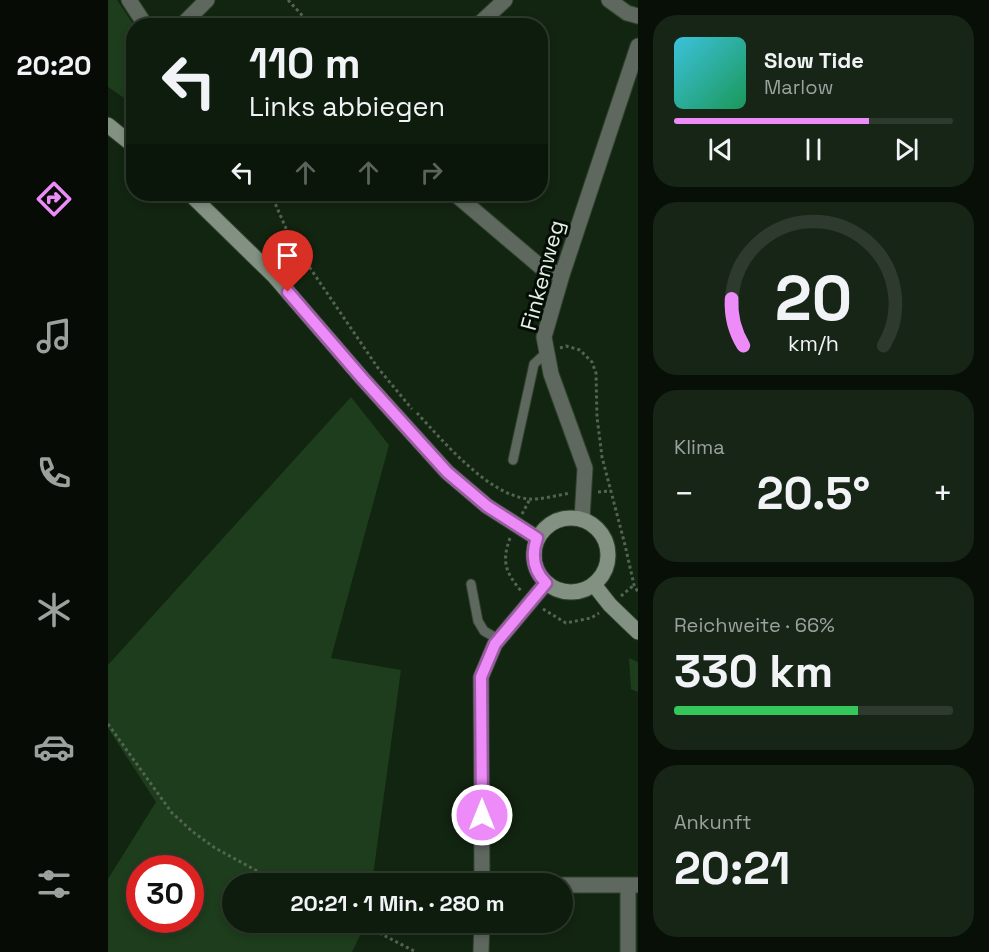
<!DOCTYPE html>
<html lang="de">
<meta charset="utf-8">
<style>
:root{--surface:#0e1c0d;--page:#172516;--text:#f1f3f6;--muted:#9ba19d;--line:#2e3a2e;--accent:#ed8cf9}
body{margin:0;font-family:"Space Grotesk",sans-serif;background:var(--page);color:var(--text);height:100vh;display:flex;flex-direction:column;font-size:22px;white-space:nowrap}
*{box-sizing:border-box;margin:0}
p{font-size:20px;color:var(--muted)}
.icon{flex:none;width:33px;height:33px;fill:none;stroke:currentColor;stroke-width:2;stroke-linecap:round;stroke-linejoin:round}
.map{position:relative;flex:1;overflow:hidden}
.drawer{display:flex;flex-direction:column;gap:15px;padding:15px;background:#080f07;width:351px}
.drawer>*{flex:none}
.top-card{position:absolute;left:18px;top:18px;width:422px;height:183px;border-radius:24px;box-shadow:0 3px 9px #0003,0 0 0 2px var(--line);background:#0e1c0d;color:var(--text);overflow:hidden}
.speed{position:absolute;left:18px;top:855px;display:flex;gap:12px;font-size:30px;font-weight:700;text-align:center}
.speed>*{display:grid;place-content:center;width:78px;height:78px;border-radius:50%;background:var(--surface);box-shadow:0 3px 9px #0003,0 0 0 2px var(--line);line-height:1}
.speed .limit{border:9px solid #d22;background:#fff;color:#111}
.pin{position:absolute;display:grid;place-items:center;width:51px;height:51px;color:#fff;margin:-62px -26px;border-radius:50% 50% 50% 0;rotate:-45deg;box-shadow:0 0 6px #0007}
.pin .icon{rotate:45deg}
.me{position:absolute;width:66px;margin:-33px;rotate:0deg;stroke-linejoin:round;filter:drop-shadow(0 0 4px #0008)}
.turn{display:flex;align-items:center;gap:21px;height:126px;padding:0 24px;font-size:27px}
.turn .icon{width:78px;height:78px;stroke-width:2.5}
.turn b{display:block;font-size:42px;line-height:51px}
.lanes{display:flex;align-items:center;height:57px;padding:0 24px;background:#0003;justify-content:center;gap:30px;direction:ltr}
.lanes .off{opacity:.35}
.big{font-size:45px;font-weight:700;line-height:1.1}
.drawer .tile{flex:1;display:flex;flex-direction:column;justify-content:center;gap:9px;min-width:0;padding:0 21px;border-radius:24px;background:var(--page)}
.drawer .dial{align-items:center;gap:0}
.dial svg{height:156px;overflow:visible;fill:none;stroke:var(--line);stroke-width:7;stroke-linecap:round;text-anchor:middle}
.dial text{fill:var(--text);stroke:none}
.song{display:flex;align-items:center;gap:18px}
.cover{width:72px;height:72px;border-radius:9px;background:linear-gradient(135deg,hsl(190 70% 55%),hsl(150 70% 35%))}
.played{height:6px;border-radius:3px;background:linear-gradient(90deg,var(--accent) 70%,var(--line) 70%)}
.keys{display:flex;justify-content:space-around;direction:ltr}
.heat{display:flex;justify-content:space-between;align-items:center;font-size:33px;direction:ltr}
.charge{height:9px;border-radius:4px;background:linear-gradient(90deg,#34c759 66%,var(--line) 0)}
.trip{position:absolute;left:114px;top:873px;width:351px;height:60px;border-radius:30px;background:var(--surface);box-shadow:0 3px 9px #0003,0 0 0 2px var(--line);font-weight:700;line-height:60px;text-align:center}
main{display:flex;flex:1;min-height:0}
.menu{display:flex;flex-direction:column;width:108px;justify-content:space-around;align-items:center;background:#060b05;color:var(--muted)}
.menu .icon{width:42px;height:42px}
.menu .current{color:var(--accent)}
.menu b{font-size:27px;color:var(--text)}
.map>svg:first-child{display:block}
.green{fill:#1d3d1c;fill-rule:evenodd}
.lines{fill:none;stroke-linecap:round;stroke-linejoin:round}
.service-casing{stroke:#2f422e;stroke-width:11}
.minor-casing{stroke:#2f422e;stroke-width:17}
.secondary-casing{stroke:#2f422e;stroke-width:17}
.path{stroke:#536452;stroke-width:3;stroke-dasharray:3 3;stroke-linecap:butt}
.service{stroke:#5e685e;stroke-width:9}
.minor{stroke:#5e685e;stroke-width:15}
.secondary{stroke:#829181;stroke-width:15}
.route-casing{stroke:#9a5ba2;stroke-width:15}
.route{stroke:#ed8cf9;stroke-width:10}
.labels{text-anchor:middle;stroke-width:6;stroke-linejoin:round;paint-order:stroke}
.street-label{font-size:22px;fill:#e4f1e3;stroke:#050c05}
</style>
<main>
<nav class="menu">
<b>20:20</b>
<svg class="icon current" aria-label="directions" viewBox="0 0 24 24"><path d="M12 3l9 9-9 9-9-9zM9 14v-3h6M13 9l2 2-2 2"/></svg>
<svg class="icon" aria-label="music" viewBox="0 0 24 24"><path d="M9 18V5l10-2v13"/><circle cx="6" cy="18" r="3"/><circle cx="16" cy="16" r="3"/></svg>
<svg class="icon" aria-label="phone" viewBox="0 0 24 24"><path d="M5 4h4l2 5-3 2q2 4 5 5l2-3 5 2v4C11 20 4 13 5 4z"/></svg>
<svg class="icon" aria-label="climate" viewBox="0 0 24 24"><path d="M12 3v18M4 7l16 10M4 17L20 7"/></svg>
<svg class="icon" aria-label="car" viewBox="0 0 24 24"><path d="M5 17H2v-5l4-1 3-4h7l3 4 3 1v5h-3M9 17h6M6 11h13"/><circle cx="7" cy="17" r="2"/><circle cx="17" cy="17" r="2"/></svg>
<svg class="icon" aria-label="filters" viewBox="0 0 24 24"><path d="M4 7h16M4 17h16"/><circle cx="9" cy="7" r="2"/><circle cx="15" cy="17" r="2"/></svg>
</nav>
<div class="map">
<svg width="530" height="952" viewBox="0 0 530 952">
<rect width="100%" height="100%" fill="#122511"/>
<path class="green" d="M 0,0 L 9,0 L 26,25 L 25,104 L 0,87 Z
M 243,397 L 281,445 L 223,658 L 293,670 L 264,883 L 124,884 L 124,922 L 258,923 L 244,952 L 0,952 L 0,879 L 48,802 L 0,728 L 0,665 ZM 82,868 L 82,920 L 32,920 L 32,868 Z
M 521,658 L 530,662 L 530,692 L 523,689 Z"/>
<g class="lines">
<g class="service-casing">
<path id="service" d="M 405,460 L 426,364 L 439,352
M 363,584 L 370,621 L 376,631 L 390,639"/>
</g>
<g class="minor-casing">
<path id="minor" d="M 21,0 L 38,26
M 501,0 L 519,13 L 530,16
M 73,26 L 99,0
M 369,26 L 397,0
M 347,194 L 434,268 L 454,275
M 474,519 L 477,468 L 443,374 L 436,337 L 454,275 L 530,46
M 374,884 L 373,677 L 387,644 L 438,583
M 454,885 L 530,885
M 520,885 L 520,952
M 373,952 L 374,922"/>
</g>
<g class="secondary-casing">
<path id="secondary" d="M 0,125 L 26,146
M 82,194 L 167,277 L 254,378 L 339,472 L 379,506 L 429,538
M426 555a37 37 0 1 1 74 0a37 37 0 1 1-74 0Z
M 487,586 L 502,605 L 530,632"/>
</g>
<path class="path" d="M 180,0 L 204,26
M 161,194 L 167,203 L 183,240 L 270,368 L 304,409
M 452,348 L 458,346 L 472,350 L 484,362 L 488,373 L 489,417 L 494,457 L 517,545 L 526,585 L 530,592
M 309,413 C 336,442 380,495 421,499 C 431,500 451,495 462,493
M 490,492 L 503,491
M 414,514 L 422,499
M 402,538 C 393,563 398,573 414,592
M 513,596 L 526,585
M 435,609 L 458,623 L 483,618 L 491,613
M 0,724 L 64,813 L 85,832 L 107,848 L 173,884
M 250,922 L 308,952"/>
<use href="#service" class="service"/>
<use href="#minor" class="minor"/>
<use href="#secondary" class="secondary"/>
</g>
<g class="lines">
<g class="route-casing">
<path id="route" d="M 180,292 L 254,378 L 339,472 L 379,506 L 429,538 C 423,555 425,570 438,583 L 387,644 L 373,677 L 374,815"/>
</g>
<use href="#route" class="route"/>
</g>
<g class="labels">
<g class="street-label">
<text transform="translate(434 275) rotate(-75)" y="8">Finkenweg</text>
</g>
</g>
</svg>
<div class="speed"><div class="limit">30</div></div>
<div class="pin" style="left:180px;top:292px;background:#d93025"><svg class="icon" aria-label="arrive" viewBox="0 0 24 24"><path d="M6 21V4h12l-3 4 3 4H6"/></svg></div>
<svg class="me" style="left:374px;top:815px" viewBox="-20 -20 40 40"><circle r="17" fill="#ed8cf9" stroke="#fff" stroke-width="3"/><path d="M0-11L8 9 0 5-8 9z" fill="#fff"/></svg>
<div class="trip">20:21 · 1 Min. · 280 m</div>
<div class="top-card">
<div class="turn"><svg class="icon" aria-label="left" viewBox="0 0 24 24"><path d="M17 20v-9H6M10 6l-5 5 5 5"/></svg><div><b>110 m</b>Links abbiegen</div></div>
<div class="lanes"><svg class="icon" aria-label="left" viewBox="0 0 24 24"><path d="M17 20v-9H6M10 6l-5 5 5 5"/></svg><svg class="icon off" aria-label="ahead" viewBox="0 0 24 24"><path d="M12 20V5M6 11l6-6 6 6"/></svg><svg class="icon off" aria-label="ahead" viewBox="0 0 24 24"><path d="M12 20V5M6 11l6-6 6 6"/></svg><svg class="icon off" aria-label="right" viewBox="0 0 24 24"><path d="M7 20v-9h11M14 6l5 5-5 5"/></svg></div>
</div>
</div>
<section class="drawer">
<div class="tile">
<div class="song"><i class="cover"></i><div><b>Slow Tide</b><p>Marlow</p></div></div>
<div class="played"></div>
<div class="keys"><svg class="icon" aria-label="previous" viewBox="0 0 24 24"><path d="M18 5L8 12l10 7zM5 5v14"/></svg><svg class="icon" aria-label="pause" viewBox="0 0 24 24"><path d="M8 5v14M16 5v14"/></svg><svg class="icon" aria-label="next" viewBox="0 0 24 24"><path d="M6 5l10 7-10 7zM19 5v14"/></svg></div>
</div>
<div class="tile dial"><svg viewBox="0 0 100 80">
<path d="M14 69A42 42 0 1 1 86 69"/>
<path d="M14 69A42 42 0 0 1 8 45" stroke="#ed8cf9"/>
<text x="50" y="56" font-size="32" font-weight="700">20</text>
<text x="50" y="72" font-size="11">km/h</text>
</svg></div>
<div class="tile"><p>Klima</p>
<div class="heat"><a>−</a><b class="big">20.5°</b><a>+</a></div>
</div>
<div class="tile"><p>Reichweite · 66%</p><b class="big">330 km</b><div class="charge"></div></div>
<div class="tile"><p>Ankunft</p><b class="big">20:21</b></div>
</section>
</main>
